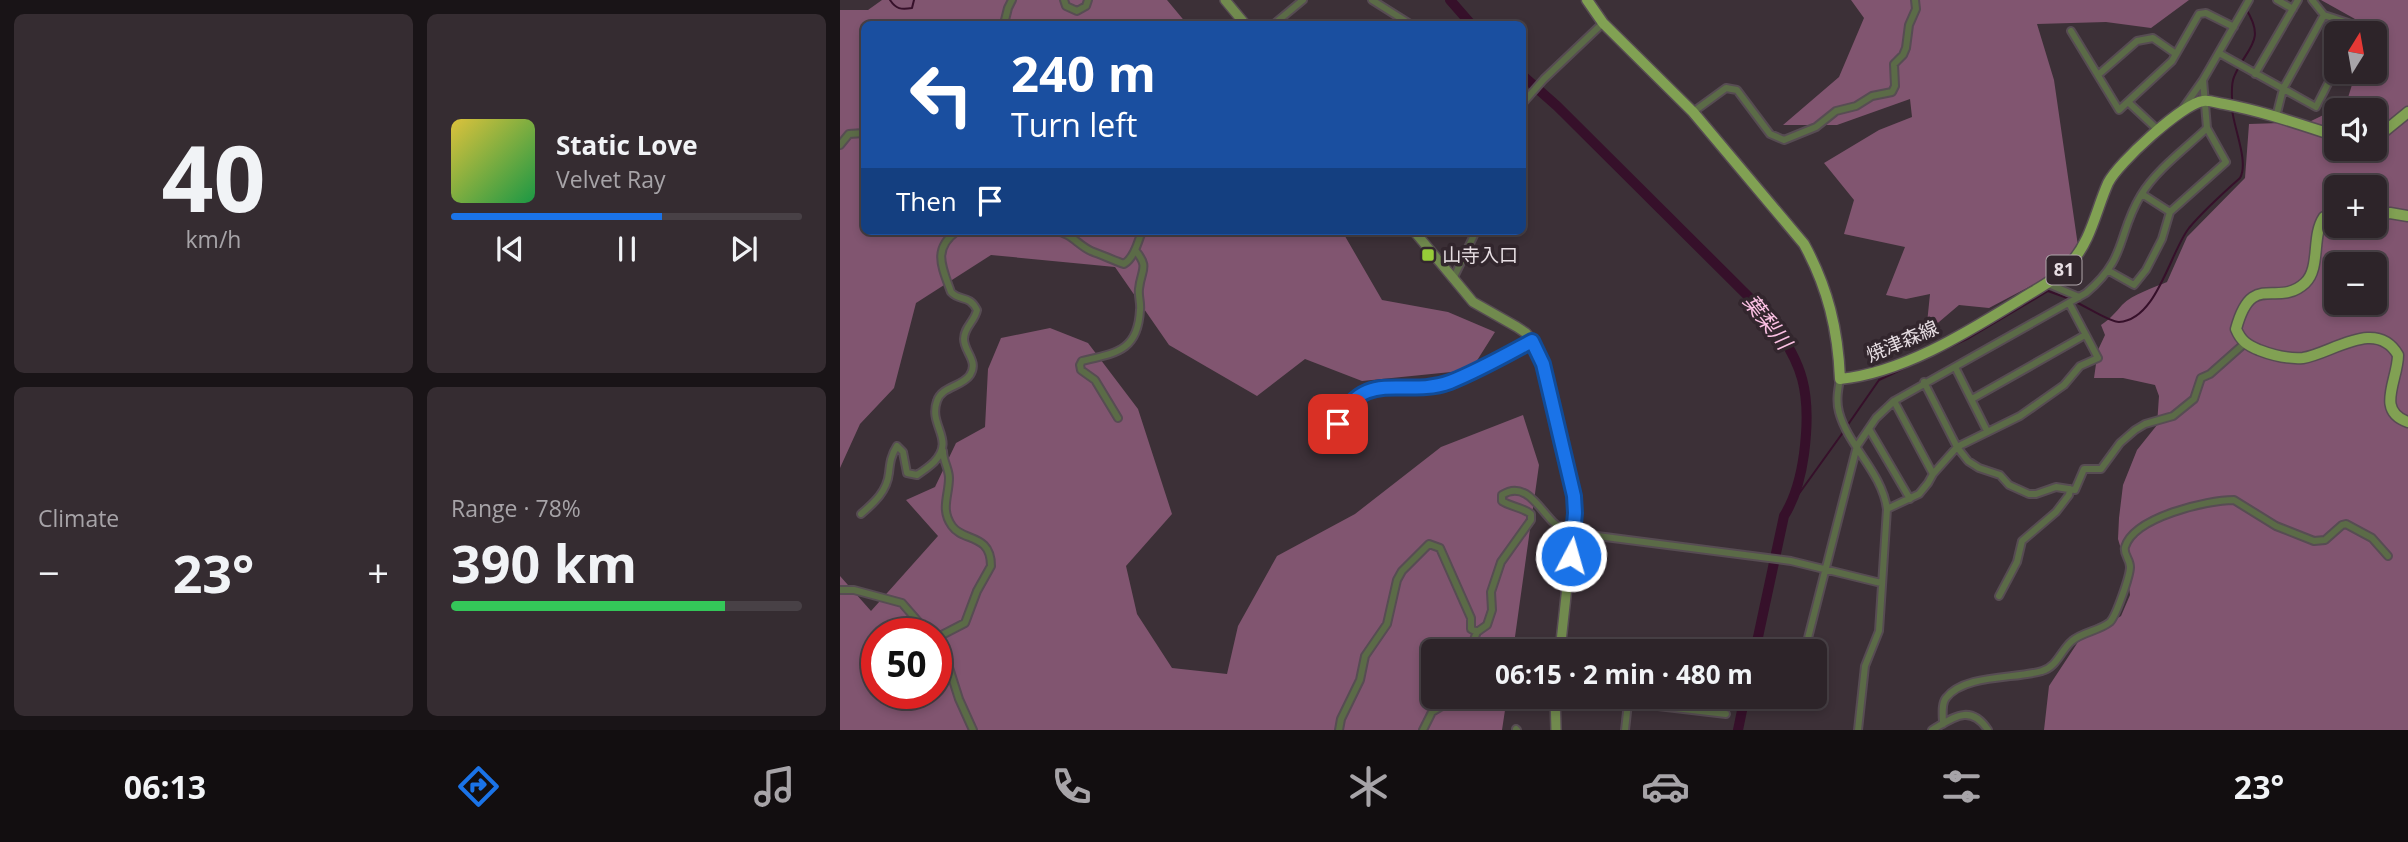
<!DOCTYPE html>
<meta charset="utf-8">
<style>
:root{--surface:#2d2429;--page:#352c31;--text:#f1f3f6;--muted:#a7a4a8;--line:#484146;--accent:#1a73e8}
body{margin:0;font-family:"Open Sans","Noto Sans JP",sans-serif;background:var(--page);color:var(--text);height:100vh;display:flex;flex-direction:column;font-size:26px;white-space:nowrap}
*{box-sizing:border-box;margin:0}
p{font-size:23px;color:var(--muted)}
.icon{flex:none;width:38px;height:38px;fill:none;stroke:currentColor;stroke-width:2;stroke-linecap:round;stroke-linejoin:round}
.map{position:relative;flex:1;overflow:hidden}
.sheet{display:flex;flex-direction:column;gap:14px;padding:14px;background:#191417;width:840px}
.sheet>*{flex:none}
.guide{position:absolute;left:21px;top:21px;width:665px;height:214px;border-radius:10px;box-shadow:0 4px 10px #0003,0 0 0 2px var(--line);background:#1a4fa0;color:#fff;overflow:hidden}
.needle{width:46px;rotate:11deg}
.controls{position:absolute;left:1484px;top:21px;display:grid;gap:14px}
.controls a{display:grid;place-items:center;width:63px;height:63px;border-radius:10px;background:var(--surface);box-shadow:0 4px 10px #0003,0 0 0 2px var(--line);font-size:35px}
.speed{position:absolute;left:21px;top:618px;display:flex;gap:14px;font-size:35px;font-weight:700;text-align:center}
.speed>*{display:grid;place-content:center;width:91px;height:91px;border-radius:50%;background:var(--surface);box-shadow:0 4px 10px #0003,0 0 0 2px var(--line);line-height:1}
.speed .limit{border:10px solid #d22;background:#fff;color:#111}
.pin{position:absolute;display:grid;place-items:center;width:60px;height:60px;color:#fff;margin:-30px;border-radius:14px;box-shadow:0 4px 10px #0006}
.me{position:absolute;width:77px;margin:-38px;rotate:6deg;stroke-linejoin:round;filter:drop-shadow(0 0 5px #0008)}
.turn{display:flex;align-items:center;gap:24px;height:147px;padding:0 35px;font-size:32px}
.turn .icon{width:91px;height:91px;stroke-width:2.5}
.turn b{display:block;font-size:49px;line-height:60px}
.then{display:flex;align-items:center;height:66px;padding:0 35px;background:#0003;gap:14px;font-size:26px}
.big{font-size:52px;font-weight:700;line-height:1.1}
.sheet .tile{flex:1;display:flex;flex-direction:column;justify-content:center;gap:10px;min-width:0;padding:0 24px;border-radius:10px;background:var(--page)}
.sheet .dial{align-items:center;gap:0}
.dial b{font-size:91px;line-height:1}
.song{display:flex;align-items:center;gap:21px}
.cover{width:84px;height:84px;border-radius:10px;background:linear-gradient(135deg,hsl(50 70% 55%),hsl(140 70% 35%))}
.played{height:7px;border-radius:4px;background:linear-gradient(90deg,var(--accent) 60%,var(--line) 60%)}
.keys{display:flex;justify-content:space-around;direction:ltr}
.heat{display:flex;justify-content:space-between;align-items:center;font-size:38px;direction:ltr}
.charge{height:10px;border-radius:5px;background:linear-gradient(90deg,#34c759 78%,var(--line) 0)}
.sheet .tiles{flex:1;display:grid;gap:14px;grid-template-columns:repeat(2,1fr)}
.trip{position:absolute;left:581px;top:639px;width:406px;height:70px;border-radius:10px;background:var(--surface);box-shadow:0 4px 10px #0003,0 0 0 2px var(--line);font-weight:700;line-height:70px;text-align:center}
.tabs{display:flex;height:112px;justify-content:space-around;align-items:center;background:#120e10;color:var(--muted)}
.tabs .icon{width:49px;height:49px}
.tabs .active{color:var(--accent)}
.tabs b{font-size:32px;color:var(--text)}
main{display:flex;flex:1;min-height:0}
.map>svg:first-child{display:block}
.forest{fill:#815570;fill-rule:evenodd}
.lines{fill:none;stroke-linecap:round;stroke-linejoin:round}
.stream{stroke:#36102a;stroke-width:2}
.river{stroke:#36102a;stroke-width:10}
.street-casing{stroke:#574c53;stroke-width:10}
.secondary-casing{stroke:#574c53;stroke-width:12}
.primary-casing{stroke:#574c53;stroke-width:13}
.street{stroke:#5b6b47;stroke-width:6}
.secondary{stroke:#718a4e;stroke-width:9}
.primary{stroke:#81a153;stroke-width:10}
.route-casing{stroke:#114b97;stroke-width:18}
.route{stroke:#1a73e8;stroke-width:12}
.poi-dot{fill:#97cc38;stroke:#32262d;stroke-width:2.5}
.labels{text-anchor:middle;stroke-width:7;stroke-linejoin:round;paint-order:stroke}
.shield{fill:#32262d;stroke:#b1a7ac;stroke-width:2}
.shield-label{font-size:18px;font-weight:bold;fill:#e7dee3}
.poi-label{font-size:19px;fill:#e7dee3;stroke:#32262d;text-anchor:start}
.street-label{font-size:19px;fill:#e7dee3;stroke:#32262d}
.water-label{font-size:21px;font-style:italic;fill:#fdc2e5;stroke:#32262d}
</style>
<main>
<section class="sheet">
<div class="tiles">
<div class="tile dial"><b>40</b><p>km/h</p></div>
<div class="tile">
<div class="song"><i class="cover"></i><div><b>Static Love</b><p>Velvet Ray</p></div></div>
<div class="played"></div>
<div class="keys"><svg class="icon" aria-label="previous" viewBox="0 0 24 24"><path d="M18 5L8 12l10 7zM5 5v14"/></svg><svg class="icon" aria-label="pause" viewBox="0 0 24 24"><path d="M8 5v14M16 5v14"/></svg><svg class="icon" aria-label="next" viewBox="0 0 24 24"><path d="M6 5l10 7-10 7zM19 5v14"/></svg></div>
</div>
<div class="tile"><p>Climate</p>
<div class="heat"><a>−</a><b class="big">23°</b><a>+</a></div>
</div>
<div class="tile"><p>Range · 78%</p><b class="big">390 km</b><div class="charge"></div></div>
</div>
</section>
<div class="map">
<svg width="1568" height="730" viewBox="0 0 1568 730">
<rect width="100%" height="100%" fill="#3c3037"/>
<path class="forest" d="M 42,0 L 327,0 L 347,24 L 24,24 L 24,231 L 502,231 L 542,300 L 608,312 L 655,332 L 631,370 L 522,381 L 465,359 L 417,396 L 329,345 L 275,267 L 151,255 L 76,303 L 54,388 L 20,424 L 0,468 L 0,10 L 28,10 Z
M 1011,0 L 1349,0 L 1311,28 L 1266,22 L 1197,24 L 1214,80 L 1238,246 L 1208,277 L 1149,308 L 1119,305 L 1086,333 L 1090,294 L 1066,299 L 1046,295 L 1065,247 L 1004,234 L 1014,200 L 984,163 L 1039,130 L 1072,117 L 1070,99 L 997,125 L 943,125 L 999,77 L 1024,18 Z
M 1481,0 L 1568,0 L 1568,730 L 1204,730 L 1209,686 L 1238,642 L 1281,616 L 1290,595 L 1287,569 L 1278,539 L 1279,518 L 1283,485 L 1297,450 L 1317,425 L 1319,396 L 1315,385 L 1283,378 L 1254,378 L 1258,350 L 1265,335 L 1261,325 C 1270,319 1275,313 1282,305 C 1293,294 1313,288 1327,282 L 1347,237 L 1405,178 L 1409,124 L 1469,122 L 1506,104 L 1516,72 L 1535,72 L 1535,33 L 1517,33 L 1515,19 ZM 1496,110 L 1535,110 L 1535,149 L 1496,149 ZM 1496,187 L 1535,187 L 1535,226 L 1496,226 ZM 1496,264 L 1535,264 L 1535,303 L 1496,303 Z
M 210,328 L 248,343 L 298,409 L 332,514 L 286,566 L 297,614 L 332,668 L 387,674 L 398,626 L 437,556 L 515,514 L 601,447 L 683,415 L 699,465 L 673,651 L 593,651 L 593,696 L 667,697 L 662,730 L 0,730 L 0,576 L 31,611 L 98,536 L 66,500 L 95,487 L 116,443 L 145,427 L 148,369 L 161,338 ZM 37,634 L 96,634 L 96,693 L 37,693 Z"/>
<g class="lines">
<path class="stream" d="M 50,0 C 56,9 61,10 72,8 L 74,0
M 1392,100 C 1392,92 1391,84 1394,77 C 1406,47 1427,42 1406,9
M 1235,302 C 1246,306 1269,322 1279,322 C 1317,320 1330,252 1349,228 C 1364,210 1382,194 1400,178 C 1409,162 1394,129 1392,109
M 1007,426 L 1039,380 L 1129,338 L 1208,291 L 1230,299
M 953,502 L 1004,431"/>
<path class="river" d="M 610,0 L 631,24
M 682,75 L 717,106 L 925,313 C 964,362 972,393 964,454 C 961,476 956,497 944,516 L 915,651
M 898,730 L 905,696"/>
<g class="street-casing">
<path id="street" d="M 224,0 L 226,6 L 237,11 L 246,6 L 248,0
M 532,0 L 570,24
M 1437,0 L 1453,9
M 1472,0 L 1484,15 L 1514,25 L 1514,33
M 164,24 L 168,8 L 172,0
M 434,24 L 463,0
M 1231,31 L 1279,110 L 1332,61 L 1359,14 L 1366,13 L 1394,27
M 1379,53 L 1476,107 L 1496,68
M 1415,74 L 1458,0
M 1258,75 L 1297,41 L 1313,38 L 1336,54
M 1288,102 L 1318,130
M 682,104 L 704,79 L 763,23
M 1344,107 L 1363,80
M 853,112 L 886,88 L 897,90 L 930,134 L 944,140 L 976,127 L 996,111 L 1016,106 L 1032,96 L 1052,92 L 1055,86 L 1054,64 L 1063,55 L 1066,48 L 1069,25 L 1076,9 L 1075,0
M 1436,117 L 1443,89 L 1484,15
M 0,145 L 9,134 L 24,133
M 1302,194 L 1330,212
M 216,231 C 231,233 238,245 251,251 C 262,255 273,260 284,264 C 294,258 298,242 302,231
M 1269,271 L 1294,285 L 1306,270 L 1322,239 L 1330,212 L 1386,162 L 1367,128 L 1363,80 L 1409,0
M 613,279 L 636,231
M 1206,283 L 1239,297
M 1115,367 L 1147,431
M 1000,379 C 998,390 996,401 999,412 C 1008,446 1042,472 1047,509 L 1039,631 L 1025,666 L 1018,730
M 1084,382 L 1117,447 L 1128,461 L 1139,468 L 1160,475 L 1169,485 L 1189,494 L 1196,494 L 1216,487 L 1235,490 L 1244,469 L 1261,469 L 1280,443 L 1295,430 L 1305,424 L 1333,416 L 1354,399 L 1361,378 L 1370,374 L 1405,343
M 1132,399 L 1245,335
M 1054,401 L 1093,474
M 278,418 L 255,380 L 241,370 L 240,365 L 242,361 C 276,353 298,351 300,310 C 301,303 298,296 299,289 C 301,269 310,268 295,250
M 1029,429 L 1070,499
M 491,442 C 505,409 513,385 555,387 C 567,388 581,390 593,387 C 628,378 660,358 692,341
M 1047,509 L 1079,494 L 1088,483 L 1093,474 L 1117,447 L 1180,416 L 1224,385 L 1240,366 L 1258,358 L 1229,303
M 21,514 C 35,502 47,491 49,473 C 50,463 51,455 57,446 L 63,452 L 67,473 L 77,475 C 83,471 89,467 94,462 C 116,439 88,426 97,401 C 102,386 122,387 130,375 C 139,361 124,352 124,339 C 124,327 135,321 137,310 C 129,294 120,302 111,292 C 102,267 92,249 117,231
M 0,590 L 14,590 L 62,603 L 89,634
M 1159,596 L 1177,562 L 1182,541 L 1216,512 L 1229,495 L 1230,489
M 96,638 L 125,623 L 137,591 L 151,566 C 151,533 123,542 112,526 C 100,509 109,496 109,478 C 109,469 103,461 103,451
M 96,641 L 105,655 L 119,699 L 133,730
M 967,642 L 1017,446 L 1036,418 L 1054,401 L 1246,293 C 1288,258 1277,234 1301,195 C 1317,169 1345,149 1367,128
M 626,651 L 631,647 L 637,632 L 647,625 L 652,610 L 651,592 L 661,562 L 691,520 L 691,514 C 682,507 671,507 662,501 L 662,495 C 685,480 699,508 713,522 C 719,528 726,530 734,533 L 951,561 L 1041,583
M 733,696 L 886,714
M 1103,724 C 1103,717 1101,704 1106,698 C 1124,674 1176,679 1202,671 C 1217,667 1221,650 1232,641 C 1242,632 1259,631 1270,622 C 1276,616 1290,576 1290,567 C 1290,559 1283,554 1285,547 C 1294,517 1367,500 1394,500 L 1436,526 L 1474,541 L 1485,540 L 1502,525 L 1506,524 L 1532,538 L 1548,556
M 676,729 L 677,730
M 499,730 L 501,719 L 520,680 L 525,656 L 547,624 L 557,580 L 562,571 L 589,544 L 600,548 L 631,618 L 631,629 L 637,632
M 583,730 L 592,712 L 602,706 L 611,696
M 785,730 L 788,703
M 1092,730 C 1113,718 1130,703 1148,730"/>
</g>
<g class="secondary-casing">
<path id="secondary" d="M 385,0 L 405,24
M 574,231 L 633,302 L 677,327 L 686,333 L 692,341 L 703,364 L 734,496 L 735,513 L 720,651
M 715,696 L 716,730"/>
</g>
<g class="primary-casing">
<path id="primary" d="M 747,0 L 763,23 L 853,112 L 964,244 C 988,288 998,330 1000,379 C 1062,373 1126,333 1178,301 C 1195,290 1216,280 1230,264 C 1251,241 1256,210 1268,183 C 1278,163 1342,104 1363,101 C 1370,100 1377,103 1384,104 C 1422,111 1459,124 1496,136
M 1535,139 L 1568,112
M 1496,214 L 1484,217 C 1471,236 1481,268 1465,283 C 1437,309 1412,269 1396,329 C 1401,341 1407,345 1419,350 C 1432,355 1449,359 1463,358 C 1491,354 1536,317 1558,355 C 1558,380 1535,411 1568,422
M 1535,214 L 1550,213 L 1568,216"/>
</g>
<use href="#street" class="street"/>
<use href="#secondary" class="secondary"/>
<use href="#primary" class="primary"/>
</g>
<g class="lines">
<g class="route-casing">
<path id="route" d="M 498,424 C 524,366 564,399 610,382 C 638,371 666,355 692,341 L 703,364 L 734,496 L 735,513 L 731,556"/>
</g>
<use href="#route" class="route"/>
</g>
<rect class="poi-dot" x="581" y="248" width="14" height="14" rx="3.5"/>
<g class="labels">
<rect class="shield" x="1206.5" y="255.5" width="35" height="29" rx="5"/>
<g class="shield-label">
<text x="1224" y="276">81</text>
</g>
<g class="poi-label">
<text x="602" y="262">山寺入口</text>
</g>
<g class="street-label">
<text transform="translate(1062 341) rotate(-23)" y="7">焼津森線</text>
</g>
<g class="water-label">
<text transform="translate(927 322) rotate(52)" y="7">葉梨川</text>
</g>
</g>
</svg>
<div class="controls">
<a><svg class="needle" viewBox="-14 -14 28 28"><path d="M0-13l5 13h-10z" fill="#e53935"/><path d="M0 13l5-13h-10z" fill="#a7a4a8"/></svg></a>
<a><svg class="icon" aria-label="sound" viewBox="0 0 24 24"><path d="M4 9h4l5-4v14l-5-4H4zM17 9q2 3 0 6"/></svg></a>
<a>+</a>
<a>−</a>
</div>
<div class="speed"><div class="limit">50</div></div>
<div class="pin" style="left:498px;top:424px;background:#d93025"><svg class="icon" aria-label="arrive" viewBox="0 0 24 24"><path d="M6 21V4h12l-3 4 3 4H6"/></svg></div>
<svg class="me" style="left:731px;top:556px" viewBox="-20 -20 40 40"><circle r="17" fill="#1a73e8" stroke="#fff" stroke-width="3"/><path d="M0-11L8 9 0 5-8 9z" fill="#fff"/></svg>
<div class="trip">06:15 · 2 min · 480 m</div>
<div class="guide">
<div class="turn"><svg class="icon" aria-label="left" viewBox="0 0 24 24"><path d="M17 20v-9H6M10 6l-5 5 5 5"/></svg><div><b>240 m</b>Turn left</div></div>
<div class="then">Then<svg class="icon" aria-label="arrive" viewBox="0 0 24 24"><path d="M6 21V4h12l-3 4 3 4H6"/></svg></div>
</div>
</div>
</main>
<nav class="tabs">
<b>06:13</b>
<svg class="icon active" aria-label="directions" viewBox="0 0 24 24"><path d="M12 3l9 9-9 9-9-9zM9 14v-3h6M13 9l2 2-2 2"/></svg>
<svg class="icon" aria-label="music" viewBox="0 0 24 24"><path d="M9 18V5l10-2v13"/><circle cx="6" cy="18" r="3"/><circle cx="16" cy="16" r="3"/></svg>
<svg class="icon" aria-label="phone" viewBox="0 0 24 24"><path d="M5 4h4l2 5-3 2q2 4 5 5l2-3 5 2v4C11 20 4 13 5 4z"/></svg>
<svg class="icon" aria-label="climate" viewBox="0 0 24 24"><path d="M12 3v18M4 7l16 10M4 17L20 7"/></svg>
<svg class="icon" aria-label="car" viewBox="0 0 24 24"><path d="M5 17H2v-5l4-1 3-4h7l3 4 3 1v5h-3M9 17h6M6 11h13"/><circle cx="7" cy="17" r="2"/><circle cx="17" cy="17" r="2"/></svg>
<svg class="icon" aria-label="filters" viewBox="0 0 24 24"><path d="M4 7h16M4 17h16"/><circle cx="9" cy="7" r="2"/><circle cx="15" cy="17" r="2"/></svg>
<b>23°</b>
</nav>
